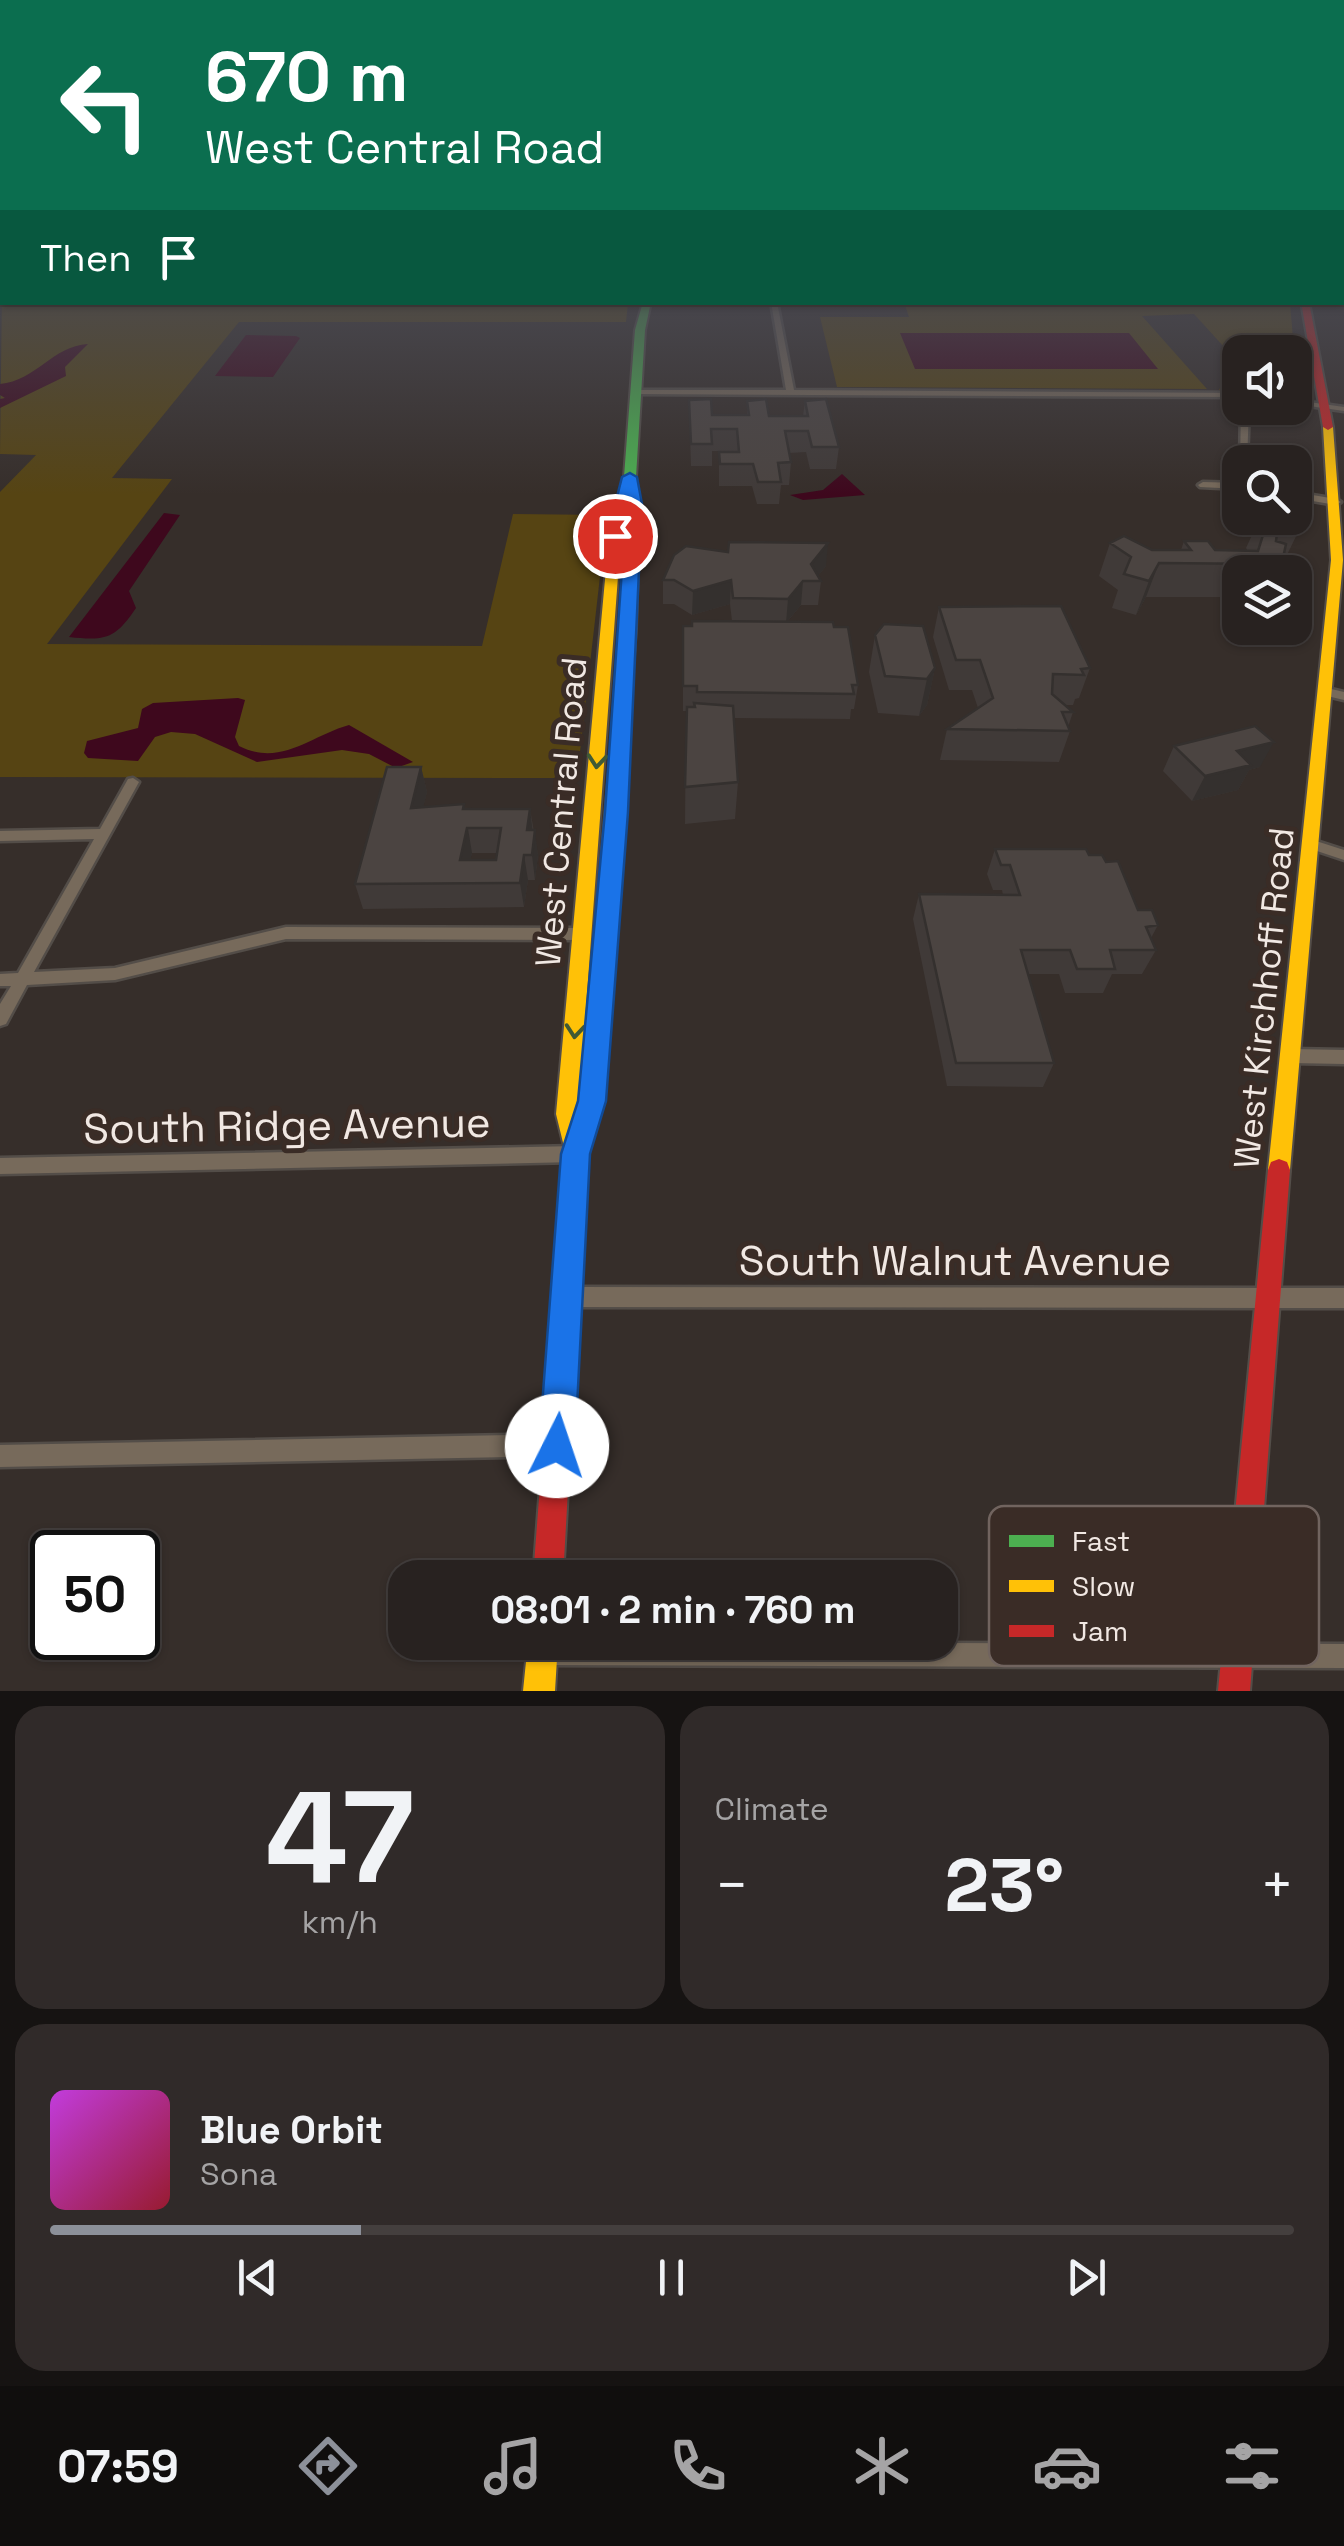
<!DOCTYPE html>
<meta charset="utf-8">
<style>
:root{--surface:#282220;--page:#302a29;--text:#f1f3f6;--muted:#a5a4a5;--line:#443f3e;--accent:#8c9099}
body{margin:0;font-family:"Space Grotesk",sans-serif;background:var(--page);color:var(--text);height:100vh;display:flex;flex-direction:column;font-size:38px;white-space:nowrap}
*{box-sizing:border-box;margin:0}
p{font-size:32px;color:var(--muted)}
.icon{flex:none;width:55px;height:55px;fill:none;stroke:currentColor;stroke-width:2;stroke-linecap:round;stroke-linejoin:round}
.map{position:relative;height:1691px;overflow:hidden}
.drawer{display:flex;flex-direction:column;gap:15px;padding:15px;background:#161312;flex:1}
.drawer>*{flex:none}
.hud{position:absolute;left:0px;top:0px;width:1345px;height:305px;box-shadow:0 2px 8px #0004,0 0 0 2px var(--line);background:#0b6e4f;color:#fff;overflow:hidden}
.controls{position:absolute;left:1222px;top:335px;display:grid;gap:20px}
.controls a{display:grid;place-items:center;width:90px;height:90px;border-radius:20px;background:var(--surface);box-shadow:0 2px 8px #0004,0 0 0 2px var(--line);font-size:50px}
.speed{position:absolute;left:30px;top:1530px;display:flex;gap:20px;font-size:50px;font-weight:700;text-align:center}
.speed>*{display:grid;place-content:center;width:130px;height:130px;border-radius:50%;background:var(--surface);box-shadow:0 2px 8px #0004,0 0 0 2px var(--line);line-height:1}
.speed .limit{border:5px solid #111;border-radius:15px;background:#fff;color:#111}
.pin{position:absolute;display:grid;place-items:center;width:85px;height:85px;color:#fff;margin:-42px;border:5px solid #fff;border-radius:50%;box-shadow:0 2px 10px #0007}
.me{position:absolute;width:110px;margin:-55px;rotate:4deg;stroke-linejoin:round;filter:drop-shadow(0 0 8px #0008)}
.turn{display:flex;align-items:center;gap:35px;height:210px;padding:0 40px;font-size:45px}
.turn .icon{width:130px;height:130px;stroke-width:2.5}
.turn b{display:block;font-size:70px;line-height:85px}
.then{display:flex;align-items:center;height:95px;padding:0 40px;background:#0003;gap:20px;font-size:38px}
.big{font-size:75px;font-weight:700;line-height:1.1}
.drawer .widget{flex:1;display:flex;flex-direction:column;justify-content:center;gap:15px;min-width:0;padding:0 35px;border-radius:30px;background:var(--page)}
.drawer .dial{align-items:center;gap:0}
.dial b{font-size:130px;line-height:1}
.song{display:flex;align-items:center;gap:30px}
.cover{width:120px;height:120px;border-radius:15px;background:linear-gradient(135deg,hsl(290 70% 55%),hsl(350 70% 35%))}
.played{height:10px;border-radius:5px;background:linear-gradient(90deg,var(--accent) 25%,var(--line) 25%)}
.keys{display:flex;justify-content:space-around;direction:ltr}
.heat{display:flex;justify-content:space-between;align-items:center;font-size:55px;direction:ltr}
.drawer .tiles{flex:1;display:grid;gap:15px;grid-template-columns:1fr 1fr}
.widget:last-child{grid-column:span 2}
.trip{position:absolute;left:388px;top:1560px;width:570px;height:100px;border-radius:30px;background:var(--surface);box-shadow:0 2px 8px #0004,0 0 0 2px var(--line);font-weight:700;line-height:100px;text-align:center}
.tab-bar{display:flex;height:160px;justify-content:space-around;align-items:center;background:#100e0d;color:var(--muted)}
.tab-bar .icon{width:70px;height:70px}
.tab-bar .current{color:var(--accent)}
.tab-bar b{font-size:45px;color:var(--text)}
.map>svg:first-child{display:block}
.green{fill:#564413}
.water{fill:#3e081d}
.lines{fill:none;stroke-linecap:round;stroke-linejoin:round}
.street-casing{stroke:#534d48;stroke-width:5}
.fast-casing{stroke:#534d48;stroke-width:4}
.slow-casing{stroke:#534d48;stroke-width:4}
.jam-casing{stroke:#534d48;stroke-width:4}
.street{fill:#776a5b;fill-rule:evenodd}
.fast{fill:#4caf50;fill-rule:evenodd}
.slow{fill:#ffc107;fill-rule:evenodd}
.jam{fill:#c62828;fill-rule:evenodd}
.wall{fill:#403a38;fill-rule:evenodd}
.shaded-wall{fill:#34302e}
.building{fill:#4b4441;stroke:#34302e;stroke-width:2.5;fill-rule:evenodd}
.oneway{stroke:#405a35}
.route{fill:#1a73e8;stroke:#114b97;stroke-width:2.5}
.labels{text-anchor:middle;stroke-width:10;stroke-linejoin:round;paint-order:stroke}
.street-label{font-size:35px;fill:#f1e8e3;stroke:#3a2c26}
.near-street-label{font-size:42px;fill:#f1e8e3;stroke:#3a2c26}
.key{fill:#3a2c26;stroke:#71645f;stroke-width:2.5}
.key-label{font-size:28px;fill:#f1e8e3}
</style>
<div class="map">
<svg width="1344" height="1691" viewBox="0 0 1344 1691">
<rect width="100%" height="100%" fill="#362e2a"/>
<path class="green" d="M 2,288 L 2,302 L 628,303 L 626,322 L 239,322 L 112,478 L 172,479 L 47,644 L 482,646 L 513,514 L 607,515 L 577,778 L 0,777 L 0,492 L 36,455 L 0,454 Z
M 904,302 L 1290,303 L 1298,397 L 1295,352 L 1240,352 L 1240,392 L 1219,390 L 1235,359 L 1194,314 L 1142,316 L 1207,389 L 837,387 L 820,317 L 909,317 Z"/>
<path class="water" d="M 900,333 L 1129,333 L 1158,369 L 915,369 Z
M 246,335 L 296,336 L 300,338 L 273,377 L 215,376 Z
M 88,344 L 65,367 L 66,376 L 0,408 L 0,399 L 5,398 L 0,395 L 0,384 C 36,381 52,346 88,344 Z
M 842,474 L 865,495 L 803,500 L 790,495 L 823,490 Z
M 164,513 L 180,515 L 129,591 L 136,608 C 115,639 106,641 69,637 Z
M 238,698 L 245,700 L 235,737 L 239,746 C 281,767 310,736 349,725 L 413,762 L 396,768 L 369,754 L 342,750 L 257,762 L 195,734 L 171,732 L 155,737 L 138,761 L 88,758 L 84,753 L 87,741 L 138,728 L 142,709 L 153,703 Z"/>
<g class="lines">
<g class="street-casing">
<path id="street" d="M 1342,268 L 1344,268 L 1344,272 L 1342,272 Z
M 2,277 L 2,282 L 0,283 L 0,278 Z
M 771,302 L 777,302 L 794,390 L 1240,393 L 1240,397 L 636,394 L 632,392 L 636,390 L 786,390 Z
M 1295,400 L 1344,407 L 1344,411 L 1295,404 Z
M 1241,408 L 1249,408 L 1247,462 L 1240,464 Z
M 1203,482 L 1240,483 L 1240,489 L 1200,487 L 1198,485 Z
M 1295,492 L 1336,499 L 1341,502 L 1336,505 L 1295,498 Z
M 1327,688 L 1344,692 L 1344,700 L 1323,695 L 1321,692 Z
M 133,778 L 139,782 L 34,972 L 115,968 L 286,927 L 583,928 L 588,930 L 590,934 L 588,938 L 583,940 L 286,939 L 115,980 L 27,985 L 6,1024 L 0,1026 L 0,1004 L 11,986 L 0,986 L 0,974 L 18,973 L 94,839 L 0,841 L 0,831 L 100,829 L 128,779 Z
M 1313,840 L 1344,850 L 1344,860 L 1308,848 L 1306,845 Z
M 1292,1049 L 1344,1050 L 1344,1064 L 1292,1063 L 1286,1061 L 1284,1056 L 1286,1051 Z
M 576,1146 L 582,1148 L 585,1154 L 582,1160 L 576,1162 L 0,1174 L 0,1158 Z
M 566,1287 L 1344,1288 L 1344,1308 L 566,1307 L 559,1304 L 556,1297 L 559,1290 Z
M 557,1434 L 565,1437 L 568,1445 L 565,1453 L 557,1456 L 0,1467 L 0,1445 Z
M 538,1642 L 1344,1644 L 1344,1668 L 542,1665 L 533,1662 L 530,1653 L 533,1644 Z"/>
</g>
<g class="fast-casing">
<path id="fast" d="M 643,302 L 651,302 L 645,330 L 636,477 L 640,504 L 636,629 L 600,1111 L 597,1118 L 589,1121 L 581,1118 L 578,1111 L 622,629 L 628,504 L 624,477 L 635,330 Z"/>
</g>
<g class="slow-casing">
<path id="slow" d="M 1328,424 L 1333,427 L 1343,560 L 1290,1170 L 1287,1178 L 1279,1181 L 1271,1178 L 1268,1170 L 1331,560 L 1323,427 Z
M 630,474 L 636,477 L 621,536 L 578,1114 L 586,1152 L 583,1159 L 575,1162 L 567,1159 L 556,1114 L 609,536 L 624,477 Z
M 528,1642 L 558,1642 L 555,1691 L 523,1691 Z"/>
</g>
<g class="jam-casing">
<path id="jam" d="M 1301,302 L 1309,302 L 1333,427 L 1328,430 L 1323,427 Z
M 589,1101 L 597,1104 L 600,1111 L 587,1154 L 563,1578 L 533,1578 L 565,1154 L 581,1104 Z
M 1279,1159 L 1287,1162 L 1290,1170 L 1250,1691 L 1218,1691 L 1268,1170 L 1271,1162 Z"/>
</g>
<use href="#street" class="street"/>
<use href="#fast" class="fast"/>
<use href="#slow" class="slow"/>
<use href="#jam" class="jam"/>
</g>
<path class="wall" d="M 689,400 L 712,415 L 747,415 L 747,401 L 769,416 L 803,416 L 805,401 L 839,447 L 836,469 L 810,469 L 806,452 L 789,453 L 791,462 L 789,485 L 781,485 L 779,504 L 757,504 L 752,486 L 719,486 L 719,452 L 736,452 L 736,451 L 712,451 L 712,466 L 691,466 Z
M 1295,507 L 1303,516 L 1300,522 L 1302,524 L 1286,557 L 1283,558 L 1295,572 L 1240,572 L 1240,597 L 1146,597 L 1136,615 L 1112,608 L 1118,590 L 1099,576 L 1110,543 L 1152,550 L 1181,550 L 1184,541 L 1215,550 L 1248,551 L 1246,548 L 1252,535 L 1249,531 L 1255,518 L 1295,518 Z
M 826,566 L 818,576 L 821,581 L 818,605 L 801,605 L 787,622 L 834,627 L 858,685 L 854,709 L 851,709 L 850,719 L 734,718 L 738,782 L 735,819 L 685,824 L 686,711 L 683,711 L 683,626 L 732,621 L 730,604 L 692,615 L 674,604 L 663,604 L 663,580 Z
M 939,607 L 1090,668 L 1079,698 L 1075,699 L 1073,705 L 1064,705 L 1073,712 L 1068,727 L 1070,731 L 1059,762 L 940,760 L 947,729 L 978,708 L 972,690 L 949,690 L 933,637 Z
M 875,635 L 935,668 L 927,705 L 919,716 L 878,713 L 869,672 Z
M 1174,746 L 1260,767 L 1249,770 L 1238,790 L 1192,801 L 1163,771 Z
M 421,767 L 427,792 L 423,807 L 530,809 L 538,855 L 535,880 L 528,880 L 524,907 L 363,909 L 355,884 ZM 472,853 L 497,853 L 496,860 L 470,860 Z
M 995,849 L 1089,855 L 1138,910 L 1158,925 L 1151,938 L 1156,950 L 1142,974 L 1112,974 L 1103,993 L 1065,993 L 1059,974 L 1028,974 L 1054,1063 L 1043,1087 L 947,1086 L 913,919 L 919,894 L 1003,895 L 1002,890 L 993,890 L 987,874 Z"/>
<path class="shaded-wall" d="M 828,543 L 826,566 L 814,581 L 811,564 Z
M 1159,563 L 1146,597 L 1136,615 L 1149,581 Z
M 1310,572 L 1295,602 L 1295,577 Z
M 731,580 L 730,604 L 692,615 L 693,591 Z
M 803,581 L 801,605 L 786,623 L 788,599 Z
M 935,668 L 927,705 L 919,716 L 927,679 Z
M 1274,742 L 1260,767 L 1249,770 L 1238,790 L 1192,801 L 1205,776 L 1237,751 Z
M 421,767 L 427,792 L 417,833 L 411,808 Z
M 464,804 L 472,853 L 465,885 L 460,860 Z
M 530,809 L 533,834 L 527,830 Z
M 535,830 L 538,855 L 535,880 L 532,855 Z
M 524,855 L 528,880 L 524,907 L 520,883 Z"/>
<path class="building" d="M 711,399 L 712,415 L 749,415 L 747,401 L 766,399 L 769,416 L 808,416 L 805,401 L 826,399 L 839,447 L 812,447 L 808,431 L 785,431 L 791,462 L 778,463 L 781,482 L 758,482 L 753,464 L 720,464 L 719,452 L 739,452 L 737,429 L 711,429 L 712,444 L 691,444 L 689,400 Z
M 1295,507 L 1303,516 L 1295,516 Z
M 1295,516 L 1302,524 L 1285,524 L 1280,518 L 1295,518 Z
M 1263,518 L 1279,518 L 1276,541 L 1286,544 L 1283,558 L 1310,572 L 1295,577 L 1295,572 L 1284,572 L 1270,564 L 1159,563 L 1149,581 L 1124,574 L 1131,557 L 1110,543 L 1124,536 L 1152,550 L 1191,550 L 1184,541 L 1208,541 L 1215,550 L 1258,551 L 1267,522 Z
M 729,542 L 828,543 L 811,564 L 821,581 L 803,581 L 788,599 L 733,598 L 731,580 L 693,591 L 674,580 L 663,580 L 674,555 L 686,546 L 728,552 Z
M 1061,606 L 1090,668 L 1081,669 L 1084,675 L 1053,674 L 1052,694 L 1073,712 L 1062,712 L 1070,731 L 947,729 L 993,698 L 980,660 L 956,660 L 939,607 Z
M 692,621 L 833,622 L 834,627 L 848,627 L 858,685 L 852,685 L 854,694 L 697,692 L 697,686 L 683,686 L 683,626 L 692,626 Z
M 884,624 L 923,626 L 935,668 L 927,679 L 885,676 L 875,635 Z
M 694,703 L 733,706 L 738,782 L 685,787 L 687,707 L 695,707 Z
M 1255,726 L 1274,742 L 1237,751 L 1251,765 L 1205,776 L 1174,746 Z
M 387,767 L 421,767 L 411,808 L 464,804 L 463,809 L 530,809 L 527,830 L 535,830 L 532,855 L 524,855 L 520,883 L 355,884 ZM 467,828 L 501,828 L 496,860 L 460,860 Z
M 995,849 L 1086,849 L 1089,855 L 1102,855 L 1106,862 L 1118,861 L 1138,910 L 1152,910 L 1158,925 L 1146,927 L 1156,950 L 1110,950 L 1115,969 L 1077,969 L 1070,950 L 1021,950 L 1054,1063 L 956,1063 L 919,894 L 1020,895 L 1010,865 L 1001,865 Z"/>
<defs><path id="oneway-chevron" d="M-2-3.5L2.5 0L-2 3.5" fill="none" stroke-width="1.6" stroke-linecap="round" stroke-linejoin="round" transform="scale(2.5)"/></defs>
<g class="oneway">
<use href="#oneway-chevron" transform="translate(597 761) rotate(95)"/>
<use href="#oneway-chevron" transform="translate(575 1031) rotate(95)"/>
</g>
<linearGradient id="sky" x2="0" y2="1"><stop stop-color="#1e1917"/><stop offset="0.52" stop-color="#4c4c55"/><stop offset="1" stop-color="#4c4c55" stop-opacity="0"/></linearGradient>
<rect width="1344" height="495" fill="url(#sky)"/>
<path class="route" d="M 630,473 L 637,477 L 642,504 L 628,812 L 606,1101 L 590,1154 L 575,1446 L 569,1458 L 557,1463 L 544,1458 L 539,1446 L 561,1154 L 578,1101 L 605,812 L 625,526 L 620,540 L 607,536 L 622,477 Z"/>
<g class="labels">
<g class="street-label">
<text transform="translate(561 812) rotate(-85)" y="12">West Central Road</text>
<text transform="translate(1264 998) rotate(-84)" y="12">West Kirchhoff Road</text>
</g>
<g class="near-street-label">
<text transform="translate(287 1125) rotate(-1)" y="15">South Ridge Avenue</text>
<text x="955" y="1275">South Walnut Avenue</text>
</g>
</g>
<rect x="989" y="1506" width="330" height="160" rx="15" class="key"/>
<rect x="1009" y="1535" width="45" height="12" fill="#4caf50"/>
<rect x="1009" y="1580" width="45" height="12" fill="#ffc107"/>
<rect x="1009" y="1625" width="45" height="12" fill="#c62828"/>
<g class="key-label">
<text x="1072" y="1551">Fast</text>
<text x="1072" y="1596">Slow</text>
<text x="1072" y="1641">Jam</text>
</g>
</svg>
<div class="controls">
<a><svg class="icon" aria-label="sound" viewBox="0 0 24 24"><path d="M4 9h4l5-4v14l-5-4H4zM17 9q2 3 0 6"/></svg></a>
<a><svg class="icon" aria-label="search" viewBox="0 0 24 24"><circle cx="10" cy="10" r="6"/><path d="M15 15l6 6"/></svg></a>
<a><svg class="icon" aria-label="layers" viewBox="0 0 24 24"><path d="M12 4l9 5-9 5-9-5zM3 14l9 5 9-5"/></svg></a>
</div>
<div class="speed"><div class="limit">50</div></div>
<div class="pin" style="left:615px;top:536px;background:#d93025"><svg class="icon" aria-label="arrive" viewBox="0 0 24 24"><path d="M6 21V4h12l-3 4 3 4H6"/></svg></div>
<svg class="me" style="left:557px;top:1446px" viewBox="-20 -20 40 40"><circle r="19" fill="#fff"/><path d="M0-13L10 11 0 6-10 11z" fill="#1a73e8"/></svg>
<div class="trip">08:01 · 2 min · 760 m</div>
<div class="hud">
<div class="turn"><svg class="icon" aria-label="left" viewBox="0 0 24 24"><path d="M17 20v-9H6M10 6l-5 5 5 5"/></svg><div><b>670 m</b>West Central Road</div></div>
<div class="then">Then<svg class="icon" aria-label="arrive" viewBox="0 0 24 24"><path d="M6 21V4h12l-3 4 3 4H6"/></svg></div>
</div>
</div>
<section class="drawer">
<div class="tiles">
<div class="widget dial"><b>47</b><p>km/h</p></div>
<div class="widget"><p>Climate</p>
<div class="heat"><a>−</a><b class="big">23°</b><a>+</a></div>
</div>
<div class="widget">
<div class="song"><i class="cover"></i><div><b>Blue Orbit</b><p>Sona</p></div></div>
<div class="played"></div>
<div class="keys"><svg class="icon" aria-label="previous" viewBox="0 0 24 24"><path d="M18 5L8 12l10 7zM5 5v14"/></svg><svg class="icon" aria-label="pause" viewBox="0 0 24 24"><path d="M8 5v14M16 5v14"/></svg><svg class="icon" aria-label="next" viewBox="0 0 24 24"><path d="M6 5l10 7-10 7zM19 5v14"/></svg></div>
</div>
</div>
</section>
<nav class="tab-bar">
<b>07:59</b>
<svg class="icon current" aria-label="directions" viewBox="0 0 24 24"><path d="M12 3l9 9-9 9-9-9zM9 14v-3h6M13 9l2 2-2 2"/></svg>
<svg class="icon" aria-label="music" viewBox="0 0 24 24"><path d="M9 18V5l10-2v13"/><circle cx="6" cy="18" r="3"/><circle cx="16" cy="16" r="3"/></svg>
<svg class="icon" aria-label="phone" viewBox="0 0 24 24"><path d="M5 4h4l2 5-3 2q2 4 5 5l2-3 5 2v4C11 20 4 13 5 4z"/></svg>
<svg class="icon" aria-label="climate" viewBox="0 0 24 24"><path d="M12 3v18M4 7l16 10M4 17L20 7"/></svg>
<svg class="icon" aria-label="car" viewBox="0 0 24 24"><path d="M5 17H2v-5l4-1 3-4h7l3 4 3 1v5h-3M9 17h6M6 11h13"/><circle cx="7" cy="17" r="2"/><circle cx="17" cy="17" r="2"/></svg>
<svg class="icon" aria-label="filters" viewBox="0 0 24 24"><path d="M4 7h16M4 17h16"/><circle cx="9" cy="7" r="2"/><circle cx="15" cy="17" r="2"/></svg>
</nav>
